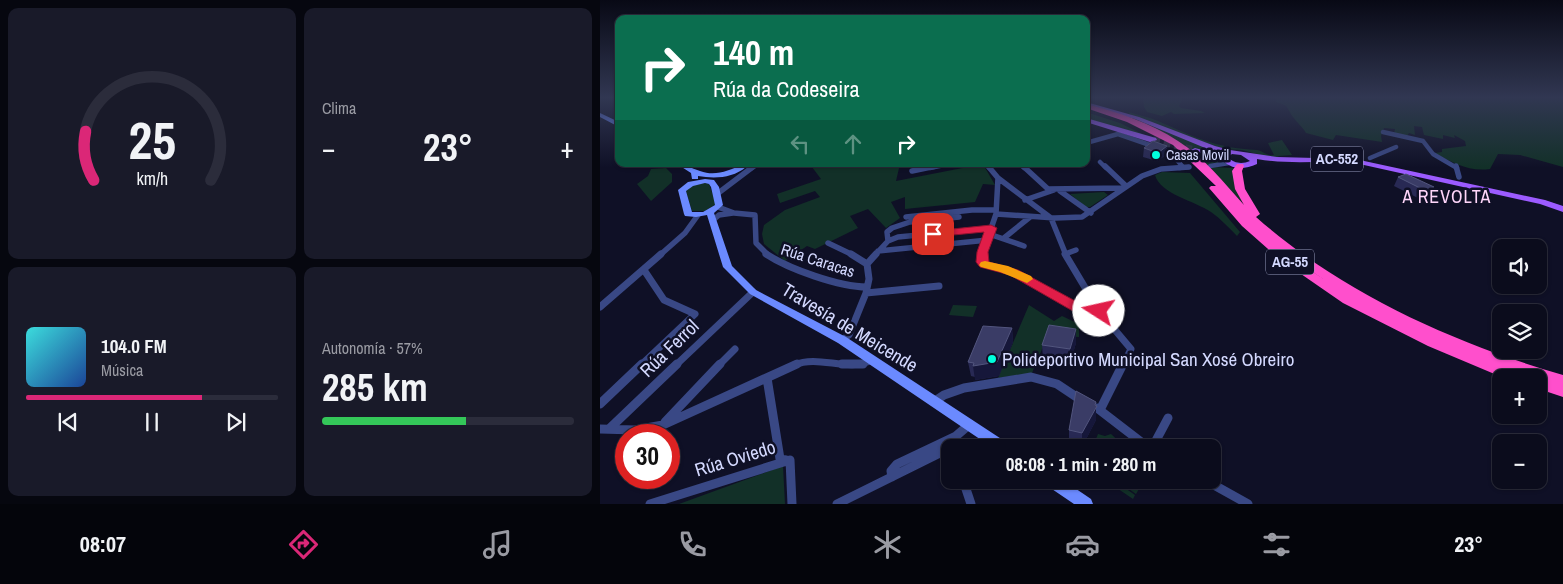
<!DOCTYPE html>
<html lang="es">
<meta charset="utf-8">
<style>
:root{--surface:#0b0c1c;--page:#191a29;--text:#f1f3f6;--muted:#9a9ba3;--line:#2b2c3b;--accent:#db2777}
body{margin:0;font-family:"Archivo Narrow",sans-serif;background:var(--page);color:var(--text);height:100vh;display:flex;flex-direction:column;font-size:19px;white-space:nowrap}
*{box-sizing:border-box;margin:0}
p{font-size:16px;color:var(--muted)}
.icon{flex:none;width:28px;height:28px;fill:none;stroke:currentColor;stroke-width:2;stroke-linecap:round;stroke-linejoin:round}
.map{position:relative;flex:1;overflow:hidden}
.drawer{display:flex;flex-direction:column;gap:8px;padding:8px;background:#06070f;width:600px}
.drawer>*{flex:none}
.guide{position:absolute;left:15px;top:15px;width:475px;height:152px;border-radius:10px;box-shadow:0 1px 4px #0004,0 0 0 1px var(--line);background:#0b6e4f;color:#fff;overflow:hidden}
.controls{position:absolute;left:892px;top:239px;display:grid;gap:10px}
.controls a{display:grid;place-items:center;width:55px;height:55px;border-radius:10px;background:var(--surface);box-shadow:0 1px 4px #0004,0 0 0 1px var(--line);font-size:25px}
.speed{position:absolute;left:15px;top:424px;display:flex;gap:10px;font-size:25px;font-weight:700;text-align:center}
.speed>*{display:grid;place-content:center;width:65px;height:65px;border-radius:50%;background:var(--surface);box-shadow:0 1px 4px #0004,0 0 0 1px var(--line);line-height:1}
.speed .limit{border:8px solid #d22;background:#fff;color:#111}
.pin{position:absolute;display:grid;place-items:center;width:42px;height:42px;color:#fff;margin:-21px;border-radius:10px;box-shadow:0 2px 8px #0006}
.me{position:absolute;width:55px;margin:-28px;rotate:280deg;stroke-linejoin:round;filter:drop-shadow(0 0 4px #0008)}
.turn{display:flex;align-items:center;gap:18px;height:105px;padding:0 15px;font-size:22px}
.turn .icon{width:65px;height:65px;stroke-width:2.5}
.turn b{display:block;font-size:35px;line-height:42px}
.lanes{display:flex;align-items:center;height:48px;padding:0 15px;background:#0003;justify-content:center;gap:25px;direction:ltr}
.lanes .off{opacity:.35}
.big{font-size:38px;font-weight:800;line-height:1.1}
.drawer .card{flex:1;display:flex;flex-direction:column;justify-content:center;gap:8px;min-width:0;padding:0 18px;border-radius:10px;background:var(--page)}
.drawer .dial{align-items:center;gap:0}
.dial svg{height:130px;overflow:visible;fill:none;stroke:var(--line);stroke-width:7;stroke-linecap:round;text-anchor:middle}
.dial text{fill:var(--text);stroke:none}
.song{display:flex;align-items:center;gap:15px}
.cover{width:60px;height:60px;border-radius:8px;background:linear-gradient(135deg,hsl(180 70% 55%),hsl(220 70% 35%))}
.played{height:5px;border-radius:2px;background:linear-gradient(90deg,var(--accent) 70%,var(--line) 70%)}
.keys{display:flex;justify-content:space-around;direction:ltr}
.heat{display:flex;justify-content:space-between;align-items:center;font-size:28px;direction:ltr}
.charge{height:8px;border-radius:4px;background:linear-gradient(90deg,#34c759 57%,var(--line) 0)}
.drawer .tiles{flex:1;display:grid;gap:8px;grid-template-columns:repeat(2,1fr)}
.trip{position:absolute;left:341px;top:439px;width:280px;height:50px;border-radius:10px;background:var(--surface);box-shadow:0 1px 4px #0004,0 0 0 1px var(--line);font-weight:800;line-height:50px;text-align:center}
.tab-bar{display:flex;height:80px;justify-content:space-around;align-items:center;background:#04050b;color:var(--muted)}
.tab-bar .icon{width:35px;height:35px}
.tab-bar .selected{color:var(--accent)}
.tab-bar b{font-size:22px;color:var(--text)}
main{display:flex;flex:1;min-height:0}
.map>svg:first-child{display:block}
.green{fill:#123028}
.lines{fill:none;stroke-linecap:round;stroke-linejoin:round}
.primary-tunnel{stroke:#2d2e47;stroke-width:7;stroke-dasharray:7 4;stroke-linecap:butt}
.minor-far3{stroke:#394885;stroke-width:4.5}
.minor-far2{stroke:#394885;stroke-width:5.5}
.minor-far1{stroke:#394885;stroke-width:7}
.minor{stroke:#394885;stroke-width:9}
.secondary{fill:#6b8aff;fill-rule:evenodd}
.primary{fill:#9c5bff;fill-rule:evenodd}
.motorway{fill:#ff4fcc;fill-rule:evenodd}
.wall{fill:#282954}
.shaded-wall{fill:#16173a}
.building{fill:#3a3c66;stroke:#52557e}
.route{fill:#e11d48;stroke:#92132f}
.slow{fill:#f59e0b}
.poi-dot{fill:#0fd;stroke:#0f1026;stroke-width:2}
.labels{text-anchor:middle;stroke-width:5;stroke-linejoin:round;paint-order:stroke}
.far-poi-label{font-size:14px;fill:#d4d9ff;stroke:#0f1026;text-anchor:start}
.shield{fill:#0f1026;stroke:#999dbe;stroke-width:1}
.shield-label{font-size:15px;font-weight:bold;fill:#d4d9ff}
.street-label{font-size:16px;fill:#d4d9ff;stroke:#0f1026}
.neighbourhood-label{font-size:18px;letter-spacing:1px;fill:#ffd6fa;stroke:#0f1026}
.near-street-label{font-size:19px;fill:#d4d9ff;stroke:#0f1026}
.near-poi-label{font-size:19px;fill:#d4d9ff;stroke:#0f1026;text-anchor:start}
</style>
<main>
<section class="drawer">
<div class="tiles">
<div class="card dial"><svg viewBox="0 0 100 80">
<path d="M14 69A42 42 0 1 1 86 69"/>
<path d="M14 69A42 42 0 0 1 9 39" stroke="#db2777"/>
<text x="50" y="56" font-size="32" font-weight="700">25</text>
<text x="50" y="72" font-size="11">km/h</text>
</svg></div>
<div class="card"><p>Clima</p>
<div class="heat"><a>−</a><b class="big">23°</b><a>+</a></div>
</div>
<div class="card">
<div class="song"><i class="cover"></i><div><b>104.0 FM</b><p>Música</p></div></div>
<div class="played"></div>
<div class="keys"><svg class="icon" aria-label="previous" viewBox="0 0 24 24"><path d="M18 5L8 12l10 7zM5 5v14"/></svg><svg class="icon" aria-label="pause" viewBox="0 0 24 24"><path d="M8 5v14M16 5v14"/></svg><svg class="icon" aria-label="next" viewBox="0 0 24 24"><path d="M6 5l10 7-10 7zM19 5v14"/></svg></div>
</div>
<div class="card"><p>Autonomía · 57%</p><b class="big">285 km</b><div class="charge"></div></div>
</div>
</section>
<div class="map">
<svg width="963" height="504" viewBox="0 0 963 504">
<rect width="100%" height="100%" fill="#0f1026"/>
<path class="green" d="M 543,98 L 583,98 L 579,106 L 581,108 L 601,111 L 605,113 L 574,114 L 571,112 L 562,116 L 547,112 L 544,107 Z
M 675,98 L 963,98 L 963,167 L 920,155 L 898,154 L 890,169 C 869,172 853,163 835,153 L 842,152 L 842,149 L 866,146 L 865,141 L 854,135 L 855,138 L 843,135 L 843,139 L 824,135 L 822,127 L 814,126 L 815,135 L 809,133 L 807,136 L 794,134 L 795,129 L 784,128 L 781,136 L 782,142 L 736,135 L 733,140 L 706,133 C 702,126 697,123 693,117 C 686,107 690,106 676,102 Z
M 509,111 L 534,118 L 620,153 L 618,154 L 596,149 L 594,151 L 619,160 L 617,163 L 608,164 L 610,167 L 634,168 L 644,204 L 593,153 Z
M 486,112 L 520,123 L 554,140 L 486,118 Z
M 528,112 C 538,115 549,117 558,121 C 595,137 615,148 657,150 C 664,151 665,156 674,155 L 668,143 L 682,140 L 692,155 L 679,156 L 675,159 L 642,150 L 623,149 L 531,115 Z
M 219,164 L 300,164 L 296,181 L 383,164 L 395,185 L 383,184 L 375,202 L 305,209 L 305,197 L 291,202 L 300,218 L 286,228 L 268,209 L 250,216 L 258,228 L 215,249 L 207,246 L 185,261 L 164,244 L 162,234 L 164,225 L 185,210 L 220,197 L 215,191 L 180,203 L 177,194 L 221,179 L 212,167 Z
M 66,168 L 72,174 L 72,182 L 51,201 L 37,184 L 48,176 L 51,169 Z
M 562,172 L 590,173 L 640,232 L 637,236 C 629,228 621,219 611,212 C 595,201 560,194 555,175 Z
M 105,183 L 109,184 L 116,204 L 105,211 L 92,211 L 86,191 L 90,186 Z
M 504,192 L 508,195 L 490,207 L 486,207 L 470,194 Z
M 353,305 L 377,306 L 373,317 L 349,315 Z
M 429,305 L 454,321 L 462,316 L 479,324 L 479,337 L 448,335 L 432,373 L 398,378 Z
M 498,434 L 505,436 L 511,434 L 525,447 L 496,447 L 494,444 Z
M 183,466 L 185,504 L 79,504 Z
M 505,480 L 539,480 L 543,482 L 536,494 L 526,487 L 525,488 L 535,495 L 533,499 Z"/>
<g class="lines">
<path class="primary-tunnel" d="M 553,140 L 595,150"/>
<path class="minor-far3" d="M 783,132 L 823,141 L 833,154 L 857,168
M 486,143 L 518,134 L 570,152 L 583,167
M 770,158 L 796,147
M 500,162 L 506,168
M 386,164 L 389,168
M 420,164 L 424,168
M 610,166 L 629,163
M 152,168 L 157,164
M 330,168 L 349,164
M 579,168 L 589,167"/>
<path class="minor-far2" d="M 388,166 L 398,178 L 451,218 L 466,255
M 423,166 L 448,189 L 522,188
M 505,166 L 526,186
M 856,166 L 859,177
M 312,171 L 336,166
M 460,191 L 491,213
M 117,194 L 154,166
M 425,200 L 454,190
M 118,207 L 134,213 L 155,215 L 156,243 L 168,255
M 396,214 L 455,218 L 482,217 L 542,176 L 561,169 L 589,167
M 306,217 L 372,210 L 396,210
M 112,221 L 119,215 L 133,213
M 389,234 L 424,246
M 404,238 L 430,217
M 288,241 L 287,232 L 292,228 L 310,222 L 359,217
M 228,243 L 253,255
M 278,251 L 388,240
M 465,254 L 476,250
M 60,255 L 85,233 L 98,215
M 275,255 L 288,241 L 298,237 L 391,228
M 382,255 L 396,214 L 398,178"/>
<path class="minor-far1" d="M 166,254 C 189,269 239,287 267,287
M 251,254 L 267,264
M 382,254 L 382,262 L 385,264 L 415,273 L 476,306 L 499,311
M 465,254 L 499,311 L 531,349 L 523,365
M 266,293 L 339,286
M 0,307 L 61,254
M 242,340 L 249,335 L 266,293 L 269,279 L 267,264 L 276,254
M 41,365 L 95,314 L 64,300 L 44,270
M 76,365 L 153,292
M 119,365 L 135,349
M 194,365 C 220,354 247,373 272,360"/>
<path class="minor" d="M 242,364 L 263,364
M 167,378 L 180,459 L 186,460
M 335,401 L 344,395 L 364,388 L 431,377 L 457,384 L 481,400
M 0,404 L 42,364
M 497,408 L 549,448
M 500,410 L 523,364
M 65,422 L 120,364
M 0,429 L 35,430 L 63,425 L 197,364
M 9,429 L 77,364
M 354,448 L 356,436 L 370,424
M 552,448 L 568,418
M 190,460 L 192,504
M 292,477 L 291,471 L 297,464 L 356,436
M 363,480 L 371,504
M 605,480 L 648,504
M 50,504 L 190,460
M 237,504 L 350,448"/>
<path class="secondary" d="M 0,113 L 19,122 L 19,127 L 0,117 Z
M 77,164 C 87,164 90,168 100,171 C 116,177 128,170 143,165 L 146,167 C 133,178 115,179 98,176 L 98,179 L 92,179 L 91,173 Z
M 105,179 L 114,180 L 119,187 L 123,205 L 114,213 L 132,266 L 156,290 L 246,337 L 409,444 L 410,448 L 393,448 L 238,343 L 150,294 L 123,267 L 107,215 L 96,217 L 85,216 L 84,214 L 78,190 L 88,182 ZM 105,183 L 109,184 L 111,187 L 115,205 L 103,212 L 92,212 L 86,191 L 93,186 Z
M 444,480 L 463,480 L 491,499 L 493,504 L 474,504 L 446,485 Z"/>
<path class="primary" d="M 486,102 L 539,117 L 615,146 L 630,150 L 677,157 L 755,159 L 945,200 L 963,206 L 963,212 L 940,204 L 755,163 C 723,160 689,165 657,159 L 657,164 C 643,170 630,170 621,158 L 615,158 L 591,150 L 595,148 L 621,155 L 624,153 L 610,150 L 535,119 L 486,106 ZM 632,154 L 641,155 L 650,161 C 643,164 634,164 628,157 Z
M 486,118 L 556,138 L 557,140 L 550,142 L 486,122 Z"/>
<path class="motorway" d="M 486,104 C 518,112 551,123 578,141 C 604,157 624,183 644,205 L 635,189 L 632,171 L 637,164 L 643,164 L 644,166 L 642,171 L 645,189 L 660,214 L 656,217 C 742,293 853,343 963,375 L 963,397 L 939,389 L 939,378 L 927,376 L 928,378 L 904,378 L 828,346 L 743,303 L 688,265 L 694,261 L 698,262 L 725,280 L 685,253 L 684,256 L 676,256 L 642,226 L 609,188 L 611,186 L 616,186 L 573,145 L 527,122 L 486,108 Z"/>
</g>
<path class="wall" d="M 544,148 L 566,155 L 557,161 L 543,157 Z
M 798,177 L 834,187 L 830,197 L 822,200 L 794,186 Z
M 412,328 L 413,342 L 399,376 L 375,380 L 375,377 L 371,376 L 368,362 Z
M 476,343 L 470,363 L 443,359 L 442,345 Z
M 496,402 L 496,420 L 482,447 L 469,444 L 469,430 Z"/>
<path class="shaded-wall" d="M 567,146 L 566,155 L 557,161 L 558,153 Z
M 834,187 L 830,197 L 822,200 L 826,191 Z
M 412,328 L 413,342 L 399,376 L 375,380 L 373,366 Z
M 476,329 L 476,343 L 470,363 L 470,349 Z
M 496,402 L 496,420 L 482,447 L 482,433 Z"/>
<path class="building" d="M 553,141 L 567,146 L 558,153 L 544,148 Z
M 806,174 L 834,187 L 826,191 L 798,177 Z
M 449,325 L 476,329 L 470,349 L 442,345 Z
M 383,326 L 412,328 L 397,362 L 373,366 L 374,363 L 368,362 Z
M 476,391 L 496,402 L 495,405 L 497,406 L 482,433 L 469,430 Z"/>
<linearGradient id="sky" x2="0" y2="1"><stop stop-color="#080915"/><stop offset="0.58" stop-color="#313752"/><stop offset="1" stop-color="#313752" stop-opacity="0"/></linearGradient>
<rect width="963" height="168" fill="url(#sky)"/>
<path class="route" d="M 391,225 L 397,228 L 388,252 L 389,262 L 418,270 L 479,303 L 503,308 L 505,311 L 503,314 L 499,315 L 471,310 L 410,275 L 380,267 L 376,262 L 377,252 L 384,232 L 333,237 L 327,234 L 333,231 Z"/>
<path class="slow" d="M 385,261 L 408,266 L 431,276 L 433,279 L 427,283 L 400,272 L 381,267 L 379,265 L 381,262 Z"/>
<g class="poi-dot">
<circle cx="556" cy="155" r="5"/>
<circle cx="392" cy="359" r="5"/>
</g>
<g class="labels">
<g class="far-poi-label">
<text x="566" y="160">Casas Movil</text>
</g>
<g class="shield">
<rect x="711" y="146.5" width="52" height="25" rx="4"/>
<rect x="666" y="249.5" width="48" height="25" rx="4"/>
</g>
<g class="shield-label">
<text x="737" y="164">AC-552</text>
<text x="690" y="267">AG-55</text>
</g>
<g class="street-label">
<text transform="translate(218 260) rotate(18)" y="6">Rúa Caracas</text>
</g>
<g class="neighbourhood-label">
<text x="847" y="203">A REVOLTA</text>
</g>
<g class="near-street-label">
<text transform="translate(250 327) rotate(31)" y="7">Travesía de Meicende</text>
<text transform="translate(69 348) rotate(-44)" y="7">Rúa Ferrol</text>
<text transform="translate(135 458) rotate(-17)" y="7">Rúa Oviedo</text>
</g>
<g class="near-poi-label">
<text x="402" y="366">Polideportivo Municipal San Xosé Obreiro</text>
</g>
</g>
</svg>
<div class="controls">
<a><svg class="icon" aria-label="sound" viewBox="0 0 24 24"><path d="M4 9h4l5-4v14l-5-4H4zM17 9q2 3 0 6"/></svg></a>
<a><svg class="icon" aria-label="layers" viewBox="0 0 24 24"><path d="M12 4l9 5-9 5-9-5zM3 14l9 5 9-5"/></svg></a>
<a>+</a>
<a>−</a>
</div>
<div class="speed"><div class="limit">30</div></div>
<div class="pin" style="left:333px;top:234px;background:#d93025"><svg class="icon" aria-label="arrive" viewBox="0 0 24 24"><path d="M6 21V4h12l-3 4 3 4H6"/></svg></div>
<svg class="me" style="left:499px;top:311px" viewBox="-20 -20 40 40"><circle r="19" fill="#fff"/><path d="M0-13L10 11 0 6-10 11z" fill="#e11d48"/></svg>
<div class="trip">08:08 · 1 min · 280 m</div>
<div class="guide">
<div class="turn"><svg class="icon" aria-label="right" viewBox="0 0 24 24"><path d="M7 20v-9h11M14 6l5 5-5 5"/></svg><div><b>140 m</b>Rúa da Codeseira</div></div>
<div class="lanes"><svg class="icon off" aria-label="left" viewBox="0 0 24 24"><path d="M17 20v-9H6M10 6l-5 5 5 5"/></svg><svg class="icon off" aria-label="ahead" viewBox="0 0 24 24"><path d="M12 20V5M6 11l6-6 6 6"/></svg><svg class="icon" aria-label="right" viewBox="0 0 24 24"><path d="M7 20v-9h11M14 6l5 5-5 5"/></svg></div>
</div>
</div>
</main>
<nav class="tab-bar">
<b>08:07</b>
<svg class="icon selected" aria-label="directions" viewBox="0 0 24 24"><path d="M12 3l9 9-9 9-9-9zM9 14v-3h6M13 9l2 2-2 2"/></svg>
<svg class="icon" aria-label="music" viewBox="0 0 24 24"><path d="M9 18V5l10-2v13"/><circle cx="6" cy="18" r="3"/><circle cx="16" cy="16" r="3"/></svg>
<svg class="icon" aria-label="phone" viewBox="0 0 24 24"><path d="M5 4h4l2 5-3 2q2 4 5 5l2-3 5 2v4C11 20 4 13 5 4z"/></svg>
<svg class="icon" aria-label="climate" viewBox="0 0 24 24"><path d="M12 3v18M4 7l16 10M4 17L20 7"/></svg>
<svg class="icon" aria-label="car" viewBox="0 0 24 24"><path d="M5 17H2v-5l4-1 3-4h7l3 4 3 1v5h-3M9 17h6M6 11h13"/><circle cx="7" cy="17" r="2"/><circle cx="17" cy="17" r="2"/></svg>
<svg class="icon" aria-label="filters" viewBox="0 0 24 24"><path d="M4 7h16M4 17h16"/><circle cx="9" cy="7" r="2"/><circle cx="15" cy="17" r="2"/></svg>
<b>23°</b>
</nav>
